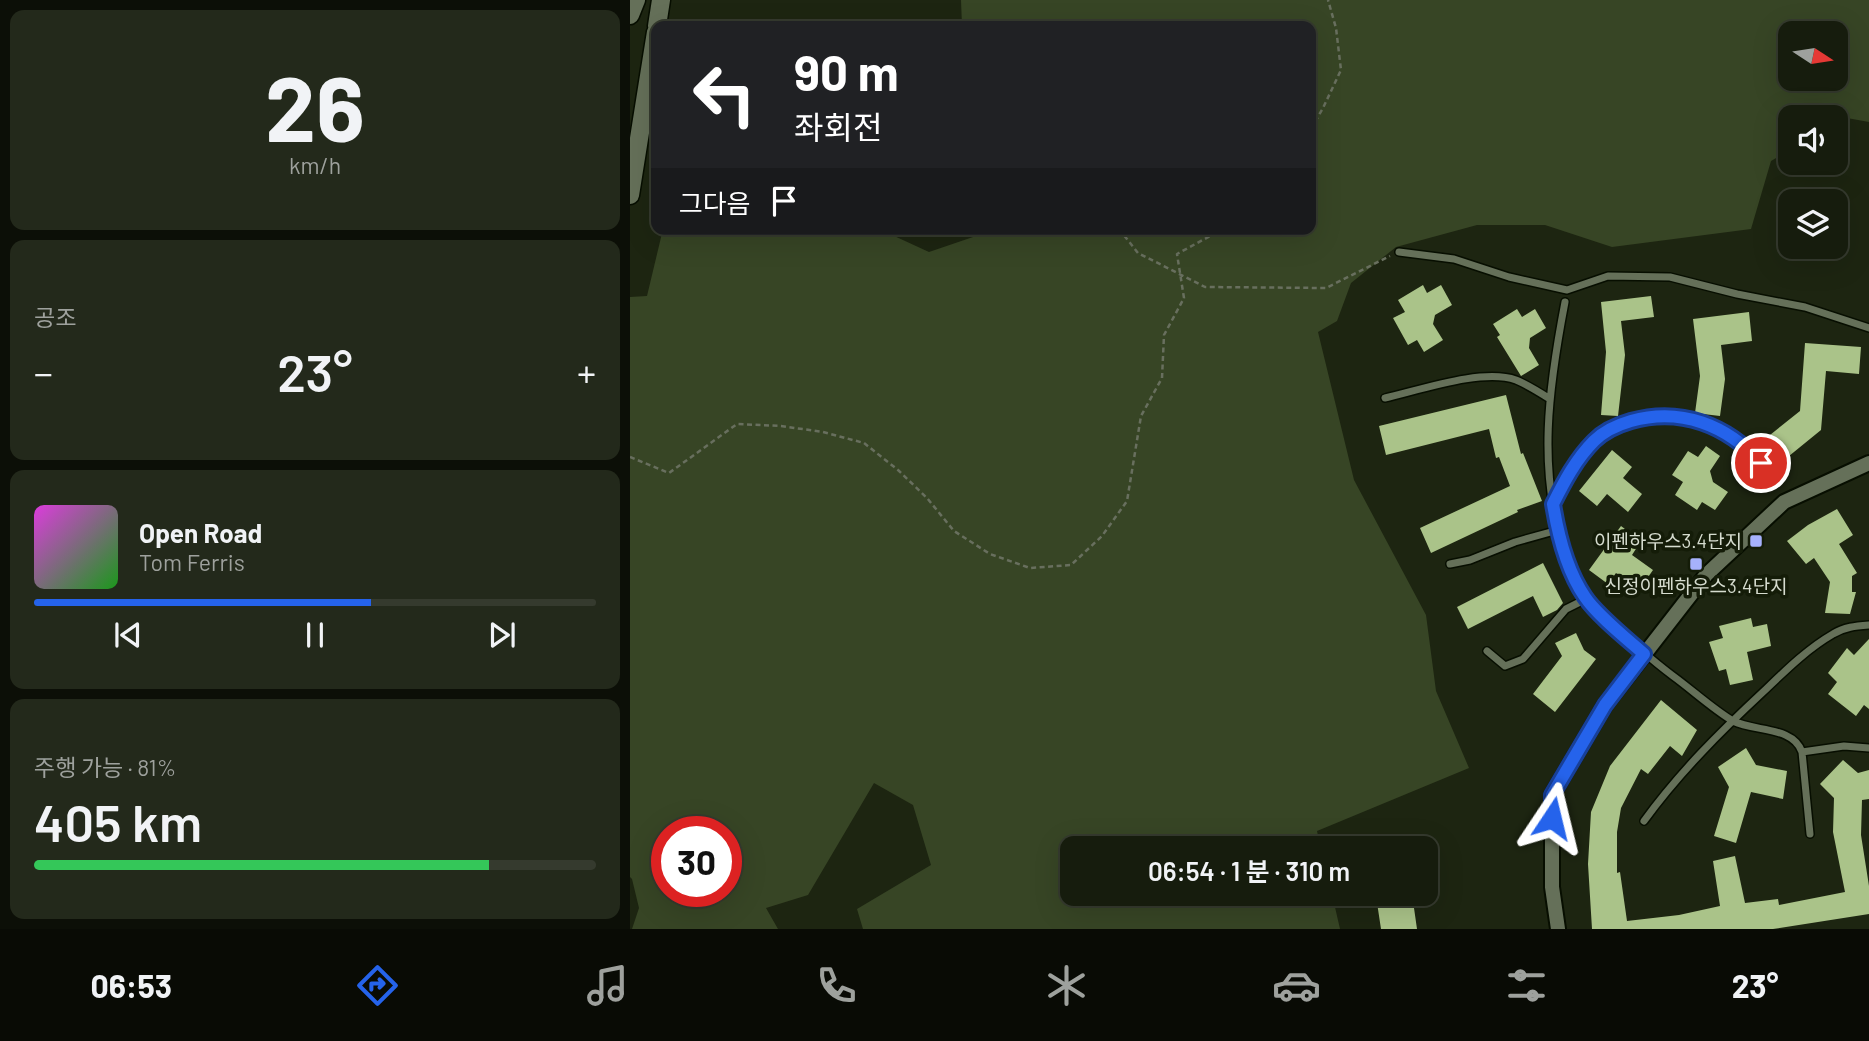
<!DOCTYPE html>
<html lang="ko">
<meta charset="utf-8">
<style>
:root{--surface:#161c0d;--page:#23291b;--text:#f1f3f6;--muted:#9ea19d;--line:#353a2e;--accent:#2563eb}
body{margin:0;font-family:Barlow,"Noto Sans KR",sans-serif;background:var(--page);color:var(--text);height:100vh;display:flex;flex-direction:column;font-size:26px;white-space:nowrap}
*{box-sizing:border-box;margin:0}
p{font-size:23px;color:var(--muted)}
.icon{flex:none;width:38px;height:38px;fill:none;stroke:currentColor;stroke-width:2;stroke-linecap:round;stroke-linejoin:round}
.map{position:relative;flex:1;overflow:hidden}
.panel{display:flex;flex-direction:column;gap:10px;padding:10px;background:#0c0f07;width:630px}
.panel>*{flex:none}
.banner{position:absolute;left:21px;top:21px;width:665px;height:214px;border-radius:14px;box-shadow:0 7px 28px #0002,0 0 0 2px var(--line);background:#202124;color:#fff;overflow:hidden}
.needle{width:46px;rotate:102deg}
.controls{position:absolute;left:1148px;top:21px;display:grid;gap:14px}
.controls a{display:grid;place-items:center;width:70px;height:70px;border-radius:14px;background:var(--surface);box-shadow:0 7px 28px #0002,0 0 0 2px var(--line);font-size:35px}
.speed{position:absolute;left:21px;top:816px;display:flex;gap:14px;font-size:35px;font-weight:700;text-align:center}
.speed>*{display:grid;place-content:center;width:91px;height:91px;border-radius:50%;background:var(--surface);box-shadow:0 7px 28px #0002,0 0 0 2px var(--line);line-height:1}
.speed .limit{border:10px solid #d22;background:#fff;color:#111}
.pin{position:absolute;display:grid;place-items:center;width:60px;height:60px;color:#fff;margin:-30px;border:4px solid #fff;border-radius:50%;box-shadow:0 2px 7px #0007}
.me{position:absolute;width:77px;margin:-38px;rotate:10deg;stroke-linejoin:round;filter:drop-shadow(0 0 5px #0008)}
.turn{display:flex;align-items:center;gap:24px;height:147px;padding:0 28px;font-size:32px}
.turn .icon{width:91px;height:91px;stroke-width:2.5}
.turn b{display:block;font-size:49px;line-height:60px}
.then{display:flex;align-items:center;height:66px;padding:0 28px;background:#0003;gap:14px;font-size:26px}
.big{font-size:52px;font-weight:600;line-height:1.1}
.panel .card{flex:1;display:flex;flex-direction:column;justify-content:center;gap:10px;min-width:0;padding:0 24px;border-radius:14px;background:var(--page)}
.panel .dial{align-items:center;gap:0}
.dial b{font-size:91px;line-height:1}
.song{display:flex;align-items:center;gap:21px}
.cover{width:84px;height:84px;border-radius:10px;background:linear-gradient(135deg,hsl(300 70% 55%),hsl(120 70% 35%))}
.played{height:7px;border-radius:4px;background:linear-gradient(90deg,var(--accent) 60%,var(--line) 60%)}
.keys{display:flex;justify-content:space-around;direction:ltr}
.heat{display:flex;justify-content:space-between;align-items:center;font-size:38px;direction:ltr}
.charge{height:10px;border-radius:5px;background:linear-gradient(90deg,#34c759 81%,var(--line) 0)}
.trip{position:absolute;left:430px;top:836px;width:378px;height:70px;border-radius:14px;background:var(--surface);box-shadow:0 7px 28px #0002,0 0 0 2px var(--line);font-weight:600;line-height:70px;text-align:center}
.tab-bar{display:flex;height:112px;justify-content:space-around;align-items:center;background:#090b05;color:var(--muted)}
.tab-bar .icon{width:49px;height:49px}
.tab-bar .current{color:var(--accent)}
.tab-bar b{font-size:32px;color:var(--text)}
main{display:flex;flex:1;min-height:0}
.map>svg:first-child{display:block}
.green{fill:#374525;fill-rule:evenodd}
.building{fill:#aac389}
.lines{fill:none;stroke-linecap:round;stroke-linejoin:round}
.service-casing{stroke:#070e00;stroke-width:10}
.minor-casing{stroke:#070e00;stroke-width:18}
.secondary-casing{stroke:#070e00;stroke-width:21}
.path{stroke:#686f5e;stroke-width:2.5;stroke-dasharray:5 3.5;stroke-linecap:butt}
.service{stroke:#657059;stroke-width:7}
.minor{stroke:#657059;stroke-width:14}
.secondary{stroke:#657059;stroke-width:18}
.route-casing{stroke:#184099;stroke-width:18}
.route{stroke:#2563eb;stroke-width:12}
.poi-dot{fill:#a6b1fc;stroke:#141c08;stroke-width:2.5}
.labels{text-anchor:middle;stroke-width:7;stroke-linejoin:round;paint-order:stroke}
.poi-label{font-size:19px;fill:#d6dccf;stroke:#141c08;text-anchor:end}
</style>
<main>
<section class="panel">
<div class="card dial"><b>26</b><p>km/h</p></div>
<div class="card"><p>공조</p>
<div class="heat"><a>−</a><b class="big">23°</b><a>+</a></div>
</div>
<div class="card">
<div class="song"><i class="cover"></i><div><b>Open Road</b><p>Tom Ferris</p></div></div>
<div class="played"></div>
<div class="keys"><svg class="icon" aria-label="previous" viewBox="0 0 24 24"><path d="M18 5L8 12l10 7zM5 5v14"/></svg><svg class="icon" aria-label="pause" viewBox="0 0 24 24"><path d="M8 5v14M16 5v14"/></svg><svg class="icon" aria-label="next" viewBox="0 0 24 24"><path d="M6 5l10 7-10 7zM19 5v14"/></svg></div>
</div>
<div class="card"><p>주행 가능 · 81%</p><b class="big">405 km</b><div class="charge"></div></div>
</section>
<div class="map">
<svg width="1239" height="929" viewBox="0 0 1239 929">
<rect width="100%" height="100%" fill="#1d2511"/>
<path class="green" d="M 331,0 L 1239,0 L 1239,122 L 1217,118 L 1206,125 L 1206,117 L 1160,117 L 1160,150 L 1141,161 L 1121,229 L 982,247 L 915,225 L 847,225 L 766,247 L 721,283 L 707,321 L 688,332 L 724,480 L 796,615 L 806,691 L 839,768 L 687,831 L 691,849 L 443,849 L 443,894 L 702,894 L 710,929 L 233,929 L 227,909 L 301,865 L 283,805 L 244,783 L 178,895 L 136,908 L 148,929 L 2,929 L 9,908 L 2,879 L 0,877 L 0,297 L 17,296 L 33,229 L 249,229 L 299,252 L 346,236 L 352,229 L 681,229 L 681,26 L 332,26 ZM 1160,33 L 1206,33 L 1206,79 L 1160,79 ZM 37,831 L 96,831 L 96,891 L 37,891 Z"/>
<path class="building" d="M 793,285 L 797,293 L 811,285 L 822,305 L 805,315 L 803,324 L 813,340 L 794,352 L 787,340 L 778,345 L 763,318 L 775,312 L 768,300 Z
M 1021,296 L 1024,317 L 991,321 L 995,355 L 988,416 L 971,415 L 976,352 L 971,302 Z
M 887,309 L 892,317 L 905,309 L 916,328 L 900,338 L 899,348 L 909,365 L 891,376 L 867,337 L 870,335 L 863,324 Z
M 1119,312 L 1122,341 L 1091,345 L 1095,379 L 1090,416 L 1065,413 L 1070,376 L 1063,319 Z
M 1175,343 L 1231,347 L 1229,374 L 1196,371 L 1191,430 L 1148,465 L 1130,443 L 1170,411 Z
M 876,395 L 891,454 L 893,453 L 912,501 L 887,510 L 888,512 L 801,553 L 790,528 L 880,486 L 869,457 L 866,458 L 859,429 L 756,455 L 749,426 Z
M 1076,446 L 1090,456 L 1080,471 L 1083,482 L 1098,492 L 1085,510 L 1072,502 L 1067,510 L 1045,495 L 1053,482 L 1042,475 L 1058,451 L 1068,457 Z
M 982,450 L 1002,467 L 993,478 L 1012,494 L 998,512 L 977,494 L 967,506 L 949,491 Z
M 1207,509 L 1223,535 L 1209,544 L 1227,573 L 1222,576 L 1222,592 L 1226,592 L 1220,614 L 1195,613 L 1200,582 L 1184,558 L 1176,564 L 1157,541 L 1178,525 Z
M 991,526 L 1011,541 L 1002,555 L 1023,570 L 1009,590 L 986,573 L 978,584 L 959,570 Z
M 913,563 L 933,603 L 927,610 L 913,617 L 903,596 L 838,629 L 827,607 Z
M 1121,618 L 1123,627 L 1137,624 L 1141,646 L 1117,652 L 1123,680 L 1100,685 L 1096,669 L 1089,671 L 1079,642 L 1093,638 L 1089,626 Z
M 946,633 L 954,650 L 966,659 L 925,712 L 903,694 L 932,656 L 925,643 Z
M 1239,639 L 1239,709 L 1234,705 L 1226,716 L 1198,694 L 1207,682 L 1198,673 L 1217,648 L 1224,655 Z
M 1031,700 L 1067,730 L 1052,756 L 1040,746 L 1018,774 L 1011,769 L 991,808 L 987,832 L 987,873 L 990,872 L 997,921 L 1049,915 L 1090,906 L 1083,861 L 1105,856 L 1115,903 L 1148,899 L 1149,905 L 1215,892 L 1203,832 L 1204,798 L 1190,784 L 1213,760 L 1228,773 L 1239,770 L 1239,799 L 1232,800 L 1231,835 L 1239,886 L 1239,914 L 1143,929 L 962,929 L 958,864 L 961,812 L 980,766 Z
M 1116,748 L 1126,765 L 1157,771 L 1153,799 L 1121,792 L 1106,843 L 1084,836 L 1099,787 L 1088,767 Z
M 760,894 L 782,894 L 787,929 L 751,929 L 746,896 Z"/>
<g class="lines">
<g class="service-casing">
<path id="service" d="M 769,252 L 824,259 L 879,277 L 937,290 L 978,276 L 1040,277 L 1107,294 L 1175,307 L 1239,328
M 935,302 C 919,385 906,473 936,555 C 941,569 947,586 956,598 C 961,605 969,611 975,617 C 997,638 1019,658 1043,676 C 1061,689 1084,710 1103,721 C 1125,732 1163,726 1172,752 L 1180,834
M 755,398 C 790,390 853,368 886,380 C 898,385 909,392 920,399
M 923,503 C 936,480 948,454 969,437 C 979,428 991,424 1003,421 C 1043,410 1089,421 1119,450 C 1127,457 1133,466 1140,475
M 820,564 L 840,560 L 885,542 L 928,530
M 857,651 L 875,666 L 893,659 L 936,609 L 956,599
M 1172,752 L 1214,746 L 1239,748
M 1014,821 C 1049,773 1090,732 1133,692 C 1155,671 1177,649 1203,634 C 1214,627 1226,626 1239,625"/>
</g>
<g class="minor-casing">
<path id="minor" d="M 928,929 L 922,887 L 922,795 L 975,705 L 1076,575 L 1154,502 L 1239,463"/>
</g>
<g class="secondary-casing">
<path id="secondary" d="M 0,15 L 6,0
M 27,26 L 31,0
M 0,195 L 26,32"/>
</g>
<path class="path" d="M 681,129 L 693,108 L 711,70 L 706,28 L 698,0
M 489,229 L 508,253 L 575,287 L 696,288 L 760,256
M 0,457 L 39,473 L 107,424 L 151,426 L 193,432 L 234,443 L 268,470 L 297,498 L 324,531 L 360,554 L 400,568 L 441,565 L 472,536 L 497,501 L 511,416 L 532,378 L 534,335 L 554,298 L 547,254 L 593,229"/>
<use href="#service" class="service"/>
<use href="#minor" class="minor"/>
<use href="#secondary" class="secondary"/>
</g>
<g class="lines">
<g class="route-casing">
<path id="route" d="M 922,818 L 922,795 L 975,705 L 1014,654 C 997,639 967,615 955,597 C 937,571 928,535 923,504 C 934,482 946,459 964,441 C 974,431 987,425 1001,421 C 1051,407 1097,425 1131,463"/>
</g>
<use href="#route" class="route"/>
</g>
<g class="poi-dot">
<rect x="1119" y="534" width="14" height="14" rx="3.5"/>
<rect x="1059" y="557" width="14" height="14" rx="3.5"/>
</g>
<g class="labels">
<g class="poi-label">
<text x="1112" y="548">이펜하우스3.4단지</text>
<text x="1066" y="593" text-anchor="middle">신정이펜하우스3.4단지</text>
</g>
</g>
</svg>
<div class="controls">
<a><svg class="needle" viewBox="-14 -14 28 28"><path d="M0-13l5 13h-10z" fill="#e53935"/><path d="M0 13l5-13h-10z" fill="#9ea19d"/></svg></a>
<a><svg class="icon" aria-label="sound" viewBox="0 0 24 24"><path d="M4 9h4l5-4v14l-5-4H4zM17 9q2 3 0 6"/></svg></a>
<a><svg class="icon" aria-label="layers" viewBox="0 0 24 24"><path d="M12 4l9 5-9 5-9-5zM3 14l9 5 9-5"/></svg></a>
</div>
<div class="speed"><div class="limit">30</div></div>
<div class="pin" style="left:1131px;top:463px;background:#d93025"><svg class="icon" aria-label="arrive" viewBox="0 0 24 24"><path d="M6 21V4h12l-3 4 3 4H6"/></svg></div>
<svg class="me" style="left:922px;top:818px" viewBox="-20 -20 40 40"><path d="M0-17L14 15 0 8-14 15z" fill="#2563eb" stroke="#fff" stroke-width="4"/></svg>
<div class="trip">06:54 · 1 분 · 310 m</div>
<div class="banner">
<div class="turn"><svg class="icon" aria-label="left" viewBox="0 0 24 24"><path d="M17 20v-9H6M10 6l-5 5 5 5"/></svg><div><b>90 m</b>좌회전</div></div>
<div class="then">그다음<svg class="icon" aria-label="arrive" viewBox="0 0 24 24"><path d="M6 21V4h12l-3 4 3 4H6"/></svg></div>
</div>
</div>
</main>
<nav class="tab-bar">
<b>06:53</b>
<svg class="icon current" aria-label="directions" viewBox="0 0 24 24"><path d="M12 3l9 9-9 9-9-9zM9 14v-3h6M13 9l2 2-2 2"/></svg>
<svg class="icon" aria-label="music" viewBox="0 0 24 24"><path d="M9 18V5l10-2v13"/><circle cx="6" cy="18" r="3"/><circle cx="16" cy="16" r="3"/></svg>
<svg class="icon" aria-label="phone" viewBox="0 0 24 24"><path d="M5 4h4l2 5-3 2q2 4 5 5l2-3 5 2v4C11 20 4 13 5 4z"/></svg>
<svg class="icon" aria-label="climate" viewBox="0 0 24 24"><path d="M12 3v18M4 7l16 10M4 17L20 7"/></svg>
<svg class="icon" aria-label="car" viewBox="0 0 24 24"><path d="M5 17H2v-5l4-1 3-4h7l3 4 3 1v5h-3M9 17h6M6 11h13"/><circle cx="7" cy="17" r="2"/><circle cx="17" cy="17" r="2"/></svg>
<svg class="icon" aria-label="filters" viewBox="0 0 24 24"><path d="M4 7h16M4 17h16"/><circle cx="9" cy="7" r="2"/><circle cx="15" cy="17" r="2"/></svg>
<b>23°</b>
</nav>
